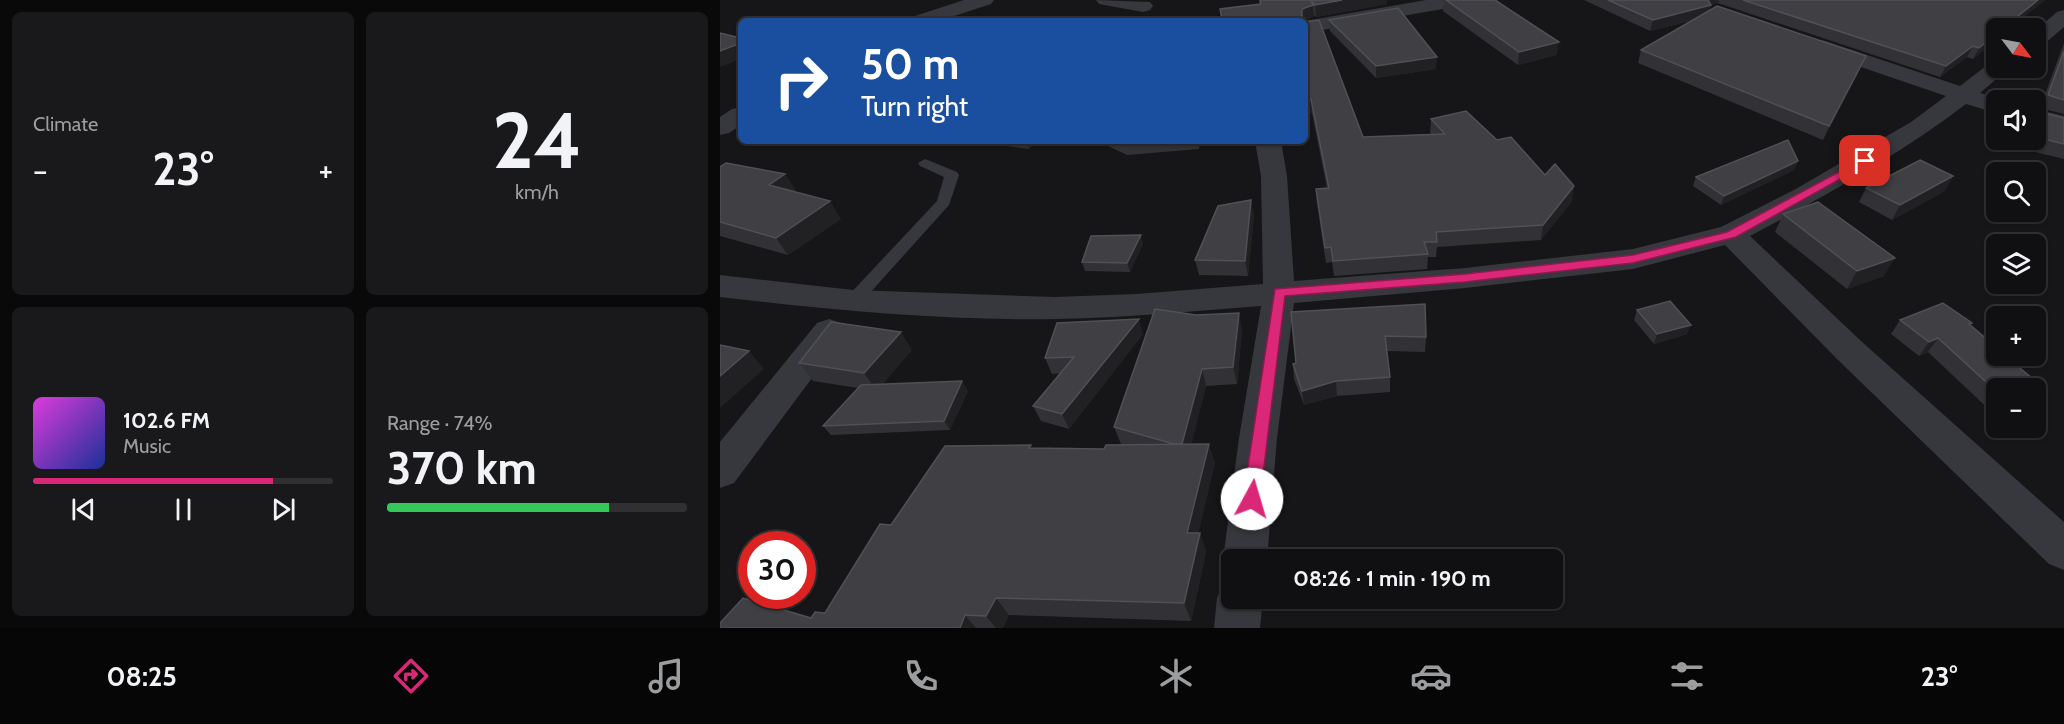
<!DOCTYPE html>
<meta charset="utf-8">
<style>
:root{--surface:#101012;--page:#19191b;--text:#f1f3f6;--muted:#9c9d9f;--line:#303032;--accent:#db2777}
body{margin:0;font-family:Cabin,sans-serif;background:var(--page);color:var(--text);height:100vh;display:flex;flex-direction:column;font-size:22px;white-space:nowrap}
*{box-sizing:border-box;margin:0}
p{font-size:20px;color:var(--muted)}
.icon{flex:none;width:33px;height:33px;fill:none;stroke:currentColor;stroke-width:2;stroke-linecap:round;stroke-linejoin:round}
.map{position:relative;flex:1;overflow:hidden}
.sheet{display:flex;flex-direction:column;gap:12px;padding:12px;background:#09090a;width:720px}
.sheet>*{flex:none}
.hud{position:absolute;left:18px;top:18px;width:570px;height:126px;border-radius:9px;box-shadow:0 2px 4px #0004,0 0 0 2px var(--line);background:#1a4fa0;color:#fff;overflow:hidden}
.needle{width:39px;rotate:122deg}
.tools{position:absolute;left:1266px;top:18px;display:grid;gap:12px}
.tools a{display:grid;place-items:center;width:60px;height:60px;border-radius:9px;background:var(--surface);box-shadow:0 2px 4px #0004,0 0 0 2px var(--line);font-size:30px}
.speed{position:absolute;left:18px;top:531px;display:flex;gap:12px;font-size:30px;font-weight:700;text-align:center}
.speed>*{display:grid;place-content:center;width:78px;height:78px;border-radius:50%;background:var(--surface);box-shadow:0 2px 4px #0004,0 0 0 2px var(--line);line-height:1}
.speed .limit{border:9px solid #d22;background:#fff;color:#111}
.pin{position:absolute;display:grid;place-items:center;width:51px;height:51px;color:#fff;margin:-26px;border-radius:12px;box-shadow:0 3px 9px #0006}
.me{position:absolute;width:66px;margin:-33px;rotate:6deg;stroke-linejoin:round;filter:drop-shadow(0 0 4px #0008)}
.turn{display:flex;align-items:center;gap:21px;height:126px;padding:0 24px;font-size:27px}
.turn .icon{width:78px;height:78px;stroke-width:2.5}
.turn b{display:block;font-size:42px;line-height:51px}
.big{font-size:45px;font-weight:700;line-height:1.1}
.sheet .card{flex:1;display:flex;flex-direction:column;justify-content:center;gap:9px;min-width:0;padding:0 21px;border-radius:9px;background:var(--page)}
.sheet .dial{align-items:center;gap:0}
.dial b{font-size:78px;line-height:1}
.song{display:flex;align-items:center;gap:18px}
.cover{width:72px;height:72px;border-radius:9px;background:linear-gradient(135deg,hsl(300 70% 55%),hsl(230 70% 35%))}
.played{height:6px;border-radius:3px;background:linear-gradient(90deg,var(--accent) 80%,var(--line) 80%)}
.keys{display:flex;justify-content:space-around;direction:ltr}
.heat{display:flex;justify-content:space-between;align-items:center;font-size:33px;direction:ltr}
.charge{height:9px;border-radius:4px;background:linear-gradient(90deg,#34c759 74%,var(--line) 0)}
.sheet .tiles{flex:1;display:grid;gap:12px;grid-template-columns:repeat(2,1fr)}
.trip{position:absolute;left:501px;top:549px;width:342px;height:60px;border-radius:9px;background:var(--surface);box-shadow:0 2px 4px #0004,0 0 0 2px var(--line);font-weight:700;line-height:60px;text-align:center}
.tabs{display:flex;height:96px;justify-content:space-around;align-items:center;background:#060607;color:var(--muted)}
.tabs .icon{width:42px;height:42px}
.tabs .on{color:var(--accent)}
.tabs b{font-size:27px;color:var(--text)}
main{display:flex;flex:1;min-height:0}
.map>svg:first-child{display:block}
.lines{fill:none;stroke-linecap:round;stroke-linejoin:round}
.service{fill:#37383d;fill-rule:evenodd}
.minor{fill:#37383d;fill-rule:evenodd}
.wall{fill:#323236}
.shaded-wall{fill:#212124}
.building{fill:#3f3f44;stroke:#4f5156;stroke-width:1.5}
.route{fill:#db2777;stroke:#8e194d;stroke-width:1.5}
</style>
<main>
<section class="sheet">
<div class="tiles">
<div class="card"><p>Climate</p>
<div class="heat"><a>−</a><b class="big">23°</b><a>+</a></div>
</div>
<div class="card dial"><b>24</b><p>km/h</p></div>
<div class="card">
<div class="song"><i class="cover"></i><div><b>102.6 FM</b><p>Music</p></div></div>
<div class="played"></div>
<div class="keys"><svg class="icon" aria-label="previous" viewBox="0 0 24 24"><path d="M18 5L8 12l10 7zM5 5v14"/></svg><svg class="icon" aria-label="pause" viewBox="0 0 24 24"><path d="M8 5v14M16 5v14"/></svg><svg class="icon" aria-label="next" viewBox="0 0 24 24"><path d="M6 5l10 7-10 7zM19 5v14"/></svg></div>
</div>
<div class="card"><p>Range · 74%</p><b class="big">370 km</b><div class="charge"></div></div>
</div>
</section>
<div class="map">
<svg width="1344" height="628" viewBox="0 0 1344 628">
<rect width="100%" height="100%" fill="#161618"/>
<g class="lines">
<path class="service" d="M 205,159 L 237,172 L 239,175 L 229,205 L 139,305 L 127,305 L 124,301 L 127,297 L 217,201 L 224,177 L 200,166 L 198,163 Z"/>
<path class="minor" d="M 244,0 L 274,0 L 271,4 L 219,21 L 189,21 L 192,17 Z
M 376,0 L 430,2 L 433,6 L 430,10 L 423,12 L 379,4 Z
M 706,0 L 750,0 L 747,4 L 740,6 L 585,33 L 585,21 Z
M 1344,10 L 1344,27 L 1323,45 L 1316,47 L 1316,30 L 1337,12 Z
M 1102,40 L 1240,86 L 1270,63 L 1276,62 L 1276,68 L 1289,68 L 1260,93 L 1283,100 L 1276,100 L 1276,113 L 1246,104 C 1179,155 1105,196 1030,236 L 1141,341 L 1344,522 L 1344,570 L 1329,564 L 1117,359 L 1005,245 L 913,269 L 745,288 L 574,303 L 557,438 L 547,560 L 512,560 L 512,575 L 503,560 L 519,438 L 541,306 C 473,311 405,318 336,319 C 224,321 111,310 0,297 L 0,275 L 133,290 L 335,297 L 416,294 L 543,284 L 541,176 L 535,141 L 561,141 L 567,176 L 574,281 L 745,268 L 913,249 L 1001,227 L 1074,190 L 1191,122 L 1226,96 L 1094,51 L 1091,46 L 1094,41 Z
M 21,107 L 21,125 L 9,133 L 0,135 L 0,117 L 12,109 Z
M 1316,109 L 1344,116 L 1344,130 L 1316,123 Z
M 109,319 L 121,323 L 126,331 L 121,339 L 14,483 L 0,488 L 0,442 L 97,323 Z
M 512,580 L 512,598 L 543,598 L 540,628 L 494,628 L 497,598 L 504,583 Z"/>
</g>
<path class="wall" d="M 539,0 L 667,0 L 667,4 L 596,17 L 593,14 L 594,17 L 501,19 L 500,9 L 540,4 Z
M 724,0 L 775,0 L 839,42 L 836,55 L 798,65 L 723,11 Z
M 864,0 L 1325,0 L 1290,28 L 1276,28 L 1276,40 L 1253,59 L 1247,57 L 1220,77 L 998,3 L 990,5 L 989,10 L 1146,56 L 1140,69 L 1103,140 L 918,63 L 921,50 L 974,20 L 930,31 Z
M 609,20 L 716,69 L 656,78 L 610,31 Z
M 585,22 L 643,137 L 711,134 L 710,133 L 711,119 L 777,140 L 825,175 L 852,201 L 821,240 L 717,247 L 716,257 L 708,257 L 707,269 L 614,276 L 612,262 L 606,263 L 597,204 L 596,189 L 607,188 L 592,113 L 585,114 Z
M 1344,43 L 1344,114 L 1320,108 Z
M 1328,114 L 1344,118 L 1344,159 L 1311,151 L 1320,126 Z
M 270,141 L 317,141 L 309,149 L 272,144 Z
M 384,141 L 480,141 L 479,149 L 407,155 L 386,145 Z
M 1078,161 L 1074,170 L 1001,205 L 973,186 L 976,177 Z
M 0,167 L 65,174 L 76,191 L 75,192 L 121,219 L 68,255 L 0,236 Z
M 1233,176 L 1225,191 L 1172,220 L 1139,202 L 1146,188 Z
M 1063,214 L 1164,276 L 1127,289 L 1055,232 Z
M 534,215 L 528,276 L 479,275 L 475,260 Z
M 423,244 L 410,272 L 365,271 L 362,262 Z
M 917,310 L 967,334 L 934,344 L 914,320 Z
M 571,312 L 706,337 L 705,352 L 667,351 L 670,377 L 670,392 L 617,396 L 584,405 L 574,379 L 573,364 L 576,363 Z
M 1180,320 L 1252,323 L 1250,325 L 1276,388 L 1276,416 L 1208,352 L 1199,356 L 1171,334 Z
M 522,330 L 517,384 L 486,386 L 471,444 L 495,463 L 478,533 L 480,533 L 486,552 L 471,621 L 289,615 L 283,628 L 0,628 L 91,618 L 105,613 L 171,525 L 312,448 L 384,449 L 403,444 L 401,444 L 394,427 Z
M 423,334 L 349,429 L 321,421 L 313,406 L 341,373 L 332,374 L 325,358 Z
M 192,350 L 162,384 L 248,391 L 230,430 L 111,435 L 103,426 L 138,388 L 93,381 L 79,363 Z"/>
<path class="shaded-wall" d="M 622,0 L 667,0 L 667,4 L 596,17 L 595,5 Z
M 988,0 L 999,0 L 998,3 L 988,6 L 991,5 L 988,16 L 930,31 L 933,20 Z
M 1318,0 L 1325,0 L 1290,28 L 1283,28 Z
M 593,5 L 594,17 L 582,21 L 582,9 Z
M 1276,34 L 1276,40 L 1253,59 L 1259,48 Z
M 839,42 L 836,55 L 798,65 L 799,52 Z
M 21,43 L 21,59 L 0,67 L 0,51 Z
M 1253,46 L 1247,57 L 1220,77 L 1226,66 Z
M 1146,56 L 1140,69 L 1103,140 L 1109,126 Z
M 717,57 L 716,69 L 656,78 L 656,66 Z
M 591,99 L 592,113 L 585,114 L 585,100 Z
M 306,141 L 317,141 L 309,149 Z
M 1078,161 L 1074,170 L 1001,205 L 1004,196 Z
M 65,174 L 76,191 L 61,202 L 49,185 Z
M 1233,176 L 1225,191 L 1172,220 L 1180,205 Z
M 854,186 L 852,201 L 821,240 L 823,225 Z
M 531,200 L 534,215 L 528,276 L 525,261 Z
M 110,201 L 121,219 L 68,255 L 56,238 Z
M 421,235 L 423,244 L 410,272 L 407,263 Z
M 1175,258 L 1164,276 L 1127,289 L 1137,271 Z
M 519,313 L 522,330 L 517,384 L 513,367 Z
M 419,319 L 423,334 L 349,429 L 342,414 Z
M 971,325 L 967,334 L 934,344 L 937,334 Z
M 181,332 L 192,350 L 157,391 L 144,373 Z
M 1218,338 L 1208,352 L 1199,356 L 1209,342 Z
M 29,351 L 44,369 L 0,408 L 0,376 Z
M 482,369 L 486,386 L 467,463 L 461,446 Z
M 242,381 L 248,391 L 230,430 L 224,421 Z
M 616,381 L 617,396 L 584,405 L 582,391 Z
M 1327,391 L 1316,404 L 1316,394 Z
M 489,444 L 495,463 L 474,552 L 467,533 Z
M 480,533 L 486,552 L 471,621 L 464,603 Z
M 276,598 L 289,615 L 283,628 L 276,628 L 266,616 Z
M 245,615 L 256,628 L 240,628 Z"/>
<path class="building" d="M 540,0 L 622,0 L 595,5 L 591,1 L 593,5 L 582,9 L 582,21 L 487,21 L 502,19 L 500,9 L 541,4 Z
M 726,0 L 775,0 L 839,42 L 799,52 Z
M 888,0 L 988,0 L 991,5 L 933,20 Z
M 1023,0 L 1318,0 L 1283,28 L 1276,28 L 1276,34 L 1259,48 L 1253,46 L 1226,66 Z
M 997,6 L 1146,56 L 1109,126 L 921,50 Z
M 678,8 L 717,57 L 656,66 L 609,20 Z
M 599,20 L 643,137 L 725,134 L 711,119 L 746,111 L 777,140 L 791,137 L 825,175 L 835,164 L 854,186 L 823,225 L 716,232 L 717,242 L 704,242 L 708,254 L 613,261 L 611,247 L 605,248 L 596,189 L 609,188 L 591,99 L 585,100 L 585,22 Z
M 0,33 L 21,38 L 21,43 L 0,51 Z
M 1344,51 L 1344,100 L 1328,95 Z
M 1328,114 L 1344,118 L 1344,144 L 1320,138 Z
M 1068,140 L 1078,161 L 1004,196 L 976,177 Z
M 1200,160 L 1233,176 L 1180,205 L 1146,188 Z
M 6,163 L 65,174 L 49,185 L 110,201 L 56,238 L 0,222 L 0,167 Z
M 531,200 L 525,261 L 475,260 L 498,206 Z
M 1098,202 L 1175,258 L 1137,271 L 1063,214 Z
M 421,235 L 407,263 L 362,262 L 371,236 Z
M 950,301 L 971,325 L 937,334 L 917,310 Z
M 1223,303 L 1252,323 L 1249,324 L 1276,347 L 1276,356 L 1286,356 L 1327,391 L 1316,394 L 1316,388 L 1276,388 L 1276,391 L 1218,338 L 1209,342 L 1180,320 Z
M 705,304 L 706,337 L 665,336 L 670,377 L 616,381 L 582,391 L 573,364 L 576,363 L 571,312 Z
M 435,309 L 476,315 L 519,313 L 513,367 L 482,369 L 462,444 L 454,444 L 394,427 Z
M 419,319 L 342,414 L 313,406 L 354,357 L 325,358 L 337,323 Z
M 111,322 L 181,332 L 144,373 L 79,363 Z
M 0,345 L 29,351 L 0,376 Z
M 242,381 L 224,421 L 103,426 L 141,385 Z
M 489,444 L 467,533 L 480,533 L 464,603 L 276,598 L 266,616 L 245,615 L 240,628 L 0,628 L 0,623 L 23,598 L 91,618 L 95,612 L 105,613 L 160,524 L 171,525 L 225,446 L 311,445 L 309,448 L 384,449 L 386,445 Z"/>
<path class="route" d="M 1145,158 L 1149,159 L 1149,163 L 1016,237 L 913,263 L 745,282 L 565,296 L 540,499 L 538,504 L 532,506 L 526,504 L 523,499 L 555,289 L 745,274 L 913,255 L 1007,232 Z"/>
</svg>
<div class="tools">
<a><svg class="needle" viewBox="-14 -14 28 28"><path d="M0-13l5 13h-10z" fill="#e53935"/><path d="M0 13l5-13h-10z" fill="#9c9d9f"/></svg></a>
<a><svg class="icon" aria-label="sound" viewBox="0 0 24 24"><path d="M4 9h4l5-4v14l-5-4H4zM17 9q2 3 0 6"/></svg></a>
<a><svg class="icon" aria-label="search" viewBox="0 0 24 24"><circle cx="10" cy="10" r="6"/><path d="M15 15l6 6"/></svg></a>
<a><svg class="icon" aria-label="layers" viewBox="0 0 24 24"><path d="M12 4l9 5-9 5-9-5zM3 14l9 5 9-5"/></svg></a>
<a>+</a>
<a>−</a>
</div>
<div class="speed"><div class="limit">30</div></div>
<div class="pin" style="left:1145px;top:161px;background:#d93025"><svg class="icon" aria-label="arrive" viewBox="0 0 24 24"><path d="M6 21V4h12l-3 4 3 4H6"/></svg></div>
<svg class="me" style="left:532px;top:499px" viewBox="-20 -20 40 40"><circle r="19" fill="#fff"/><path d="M0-13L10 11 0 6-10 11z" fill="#db2777"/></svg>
<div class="trip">08:26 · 1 min · 190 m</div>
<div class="hud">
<div class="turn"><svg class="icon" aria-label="right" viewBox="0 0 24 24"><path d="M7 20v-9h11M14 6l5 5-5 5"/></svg><div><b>50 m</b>Turn right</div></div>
</div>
</div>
</main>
<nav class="tabs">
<b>08:25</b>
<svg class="icon on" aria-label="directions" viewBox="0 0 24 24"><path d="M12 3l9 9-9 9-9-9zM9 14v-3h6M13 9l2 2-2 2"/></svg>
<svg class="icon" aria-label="music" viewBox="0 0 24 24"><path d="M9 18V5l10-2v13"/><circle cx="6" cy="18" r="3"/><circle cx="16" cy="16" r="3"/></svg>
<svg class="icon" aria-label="phone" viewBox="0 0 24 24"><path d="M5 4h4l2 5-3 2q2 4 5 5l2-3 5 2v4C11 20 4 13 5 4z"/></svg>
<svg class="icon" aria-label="climate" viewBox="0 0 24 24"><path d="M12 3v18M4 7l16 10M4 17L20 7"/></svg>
<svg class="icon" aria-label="car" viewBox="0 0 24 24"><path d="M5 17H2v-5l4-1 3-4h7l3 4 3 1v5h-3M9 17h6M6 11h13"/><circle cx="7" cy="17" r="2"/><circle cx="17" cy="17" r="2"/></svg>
<svg class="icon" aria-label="filters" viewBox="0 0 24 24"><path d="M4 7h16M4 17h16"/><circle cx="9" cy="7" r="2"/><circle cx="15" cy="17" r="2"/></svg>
<b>23°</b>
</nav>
